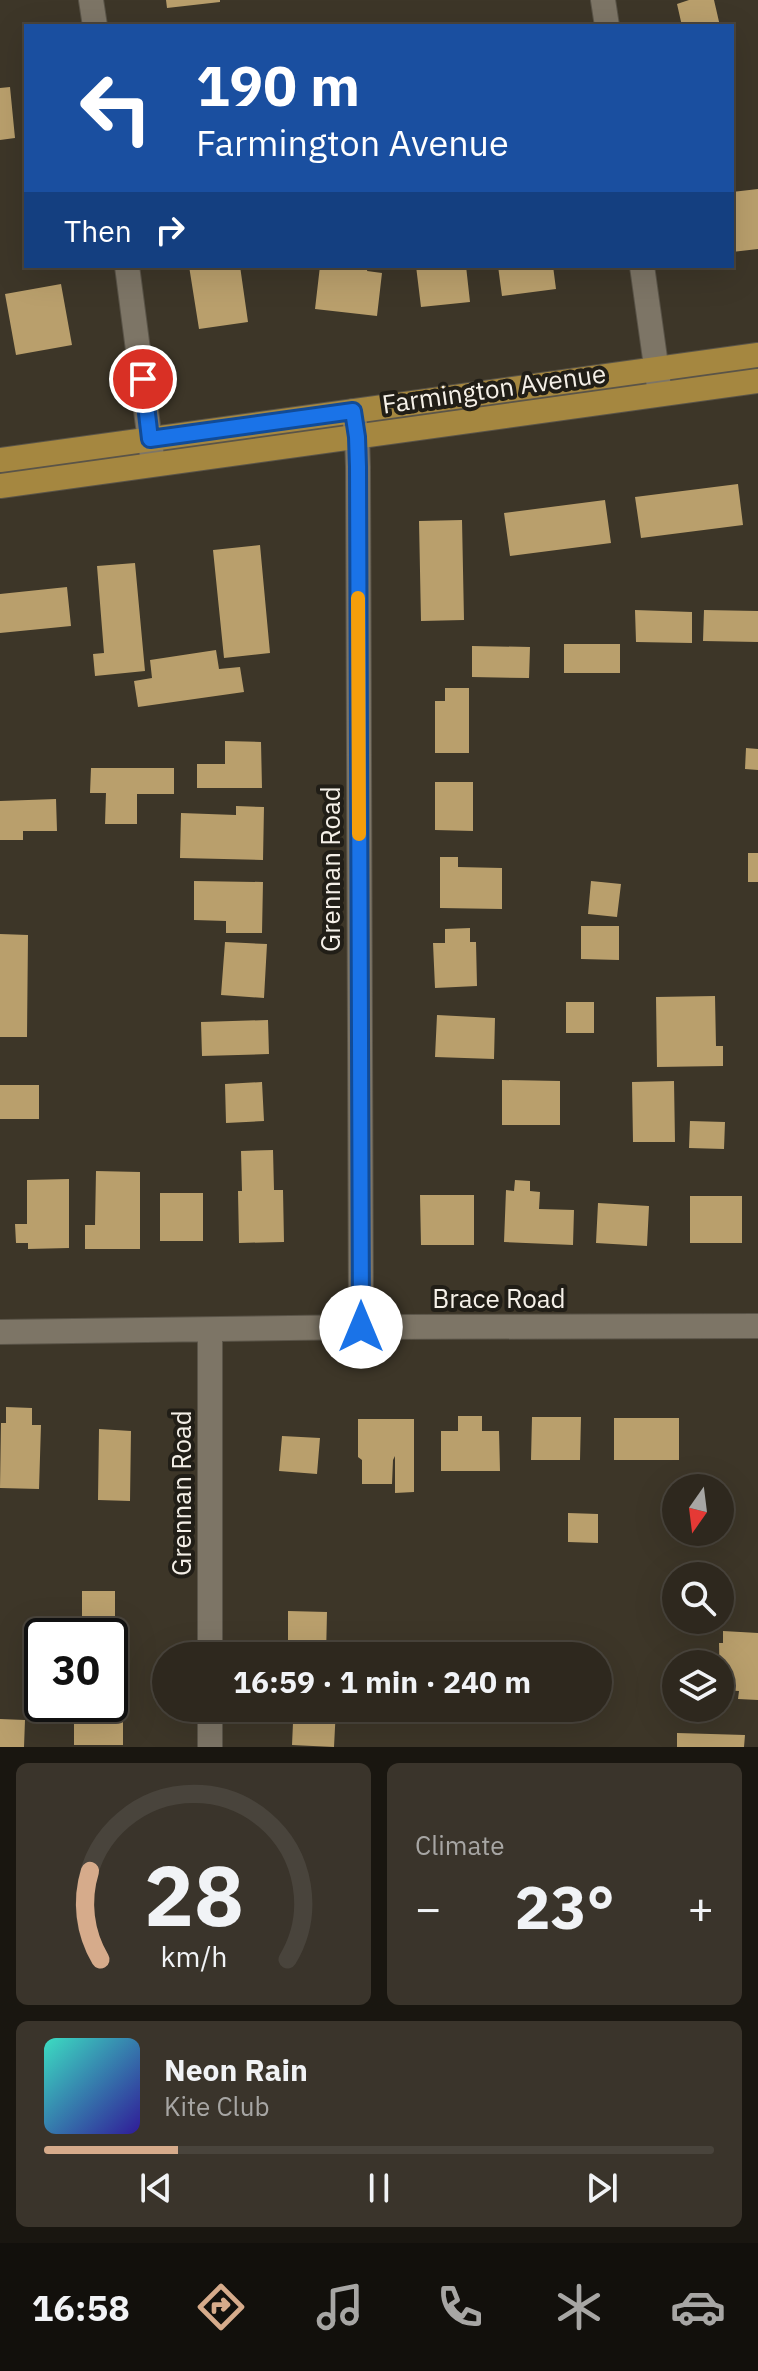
<!DOCTYPE html>
<meta charset="utf-8">
<style>
:root{--surface:#2e281e;--page:#3a342b;--text:#f1f3f6;--muted:#a7a6a4;--line:#49443c;--accent:#d6ab8b}
body{margin:0;font-family:"IBM Plex Sans",sans-serif;background:var(--page);color:var(--text);height:100vh;display:flex;flex-direction:column;font-size:30px;white-space:nowrap}
*{box-sizing:border-box;margin:0}
p{font-size:26px;color:var(--muted)}
.icon{flex:none;width:44px;height:44px;fill:none;stroke:currentColor;stroke-width:2;stroke-linecap:round;stroke-linejoin:round}
.map{position:relative;height:1747px;overflow:hidden}
.details{display:flex;flex-direction:column;gap:16px;padding:16px;background:#191610;flex:1}
.details>*{flex:none}
.hud{position:absolute;left:24px;top:24px;width:710px;height:244px;border-radius:0px;box-shadow:0 8px 32px #0002,0 0 0 2px var(--line);background:#1a4fa0;color:#fff;overflow:hidden}
.needle{width:52px;rotate:194deg}
.fabs{position:absolute;left:662px;top:1474px;display:grid;gap:16px}
.fabs a{display:grid;place-items:center;width:72px;height:72px;border-radius:50%;background:var(--surface);box-shadow:0 8px 32px #0002,0 0 0 2px var(--line);font-size:40px}
.speed{position:absolute;left:24px;top:1618px;display:flex;gap:16px;font-size:40px;font-weight:700;text-align:center}
.speed>*{display:grid;place-content:center;width:104px;height:104px;border-radius:50%;background:var(--surface);box-shadow:0 8px 32px #0002,0 0 0 2px var(--line);line-height:1}
.speed .limit{border:4px solid #111;border-radius:12px;background:#fff;color:#111}
.pin{position:absolute;display:grid;place-items:center;width:68px;height:68px;color:#fff;margin:-34px;border:4px solid #fff;border-radius:50%;box-shadow:0 2px 8px #0007}
.me{position:absolute;width:88px;margin:-44px;rotate:0deg;stroke-linejoin:round;filter:drop-shadow(0 0 6px #0008)}
.turn{display:flex;align-items:center;gap:28px;height:168px;padding:0 40px;font-size:36px}
.turn .icon{width:104px;height:104px;stroke-width:2.5}
.turn b{display:block;font-size:56px;line-height:68px}
.then{display:flex;align-items:center;height:76px;padding:0 40px;background:#0003;gap:16px;font-size:30px}
.big{font-size:60px;font-weight:700;line-height:1.1}
.details .card{flex:1;display:flex;flex-direction:column;justify-content:center;gap:12px;min-width:0;padding:0 28px;border-radius:12px;background:var(--page)}
.details .dial{align-items:center;gap:0}
.dial svg{height:208px;overflow:visible;fill:none;stroke:var(--line);stroke-width:7;stroke-linecap:round;text-anchor:middle}
.dial text{fill:var(--text);stroke:none}
.song{display:flex;align-items:center;gap:24px}
.cover{width:96px;height:96px;border-radius:12px;background:linear-gradient(135deg,hsl(170 70% 55%),hsl(250 70% 35%))}
.played{height:8px;border-radius:4px;background:linear-gradient(90deg,var(--accent) 20%,var(--line) 20%)}
.keys{display:flex;justify-content:space-around;direction:ltr}
.heat{display:flex;justify-content:space-between;align-items:center;font-size:44px;direction:ltr}
.details .tiles{flex:1;display:grid;gap:16px;grid-template-columns:1fr 1fr}
.card:last-child{grid-column:span 2}
.trip{position:absolute;left:152px;top:1642px;width:460px;height:80px;border-radius:40px;background:var(--surface);box-shadow:0 8px 32px #0002,0 0 0 2px var(--line);font-weight:700;line-height:80px;text-align:center}
.menu{display:flex;height:128px;justify-content:space-around;align-items:center;background:#12100c;color:var(--muted)}
.menu .icon{width:56px;height:56px}
.menu .on{color:var(--accent)}
.menu b{font-size:36px;color:var(--text)}
.map>svg:first-child{display:block}
.building{fill:#b99f6c}
.lines{fill:none;stroke-linecap:round;stroke-linejoin:round}
.minor-casing{stroke:#5a5448;stroke-width:26}
.major-casing{stroke:#5a5448;stroke-width:26}
.minor{stroke:#7d7566;stroke-width:24}
.major{stroke:#a58740;stroke-width:24}
.route-casing{stroke:#114b97;stroke-width:20}
.route{stroke:#1a73e8;stroke-width:14}
.slow{stroke:#f59e0b;stroke-width:14}
.labels{text-anchor:middle;stroke-width:8;stroke-linejoin:round;paint-order:stroke}
.street-label{font-size:26px;fill:#f5f0e8;stroke:#211e17}
</style>
<div class="map">
<svg width="758" height="1747" viewBox="0 0 758 1747">
<rect width="100%" height="100%" fill="#3d3628"/>
<path class="building" d="M 166,0 L 220,0 L 220,2 L 167,8 Z
M 714,0 L 720,26 L 682,26 L 677,4 L 689,0 Z
M 10,87 L 15,138 L 0,140 L 0,88 Z
M 758,189 L 758,249 L 732,252 L 732,192 Z
M 189,266 L 240,266 L 248,322 L 199,329 Z
M 320,266 L 368,266 L 367,271 L 382,273 L 377,316 L 315,309 Z
M 416,266 L 466,266 L 470,302 L 421,307 Z
M 498,266 L 553,266 L 556,289 L 502,296 Z
M 61,284 L 72,345 L 16,355 L 5,294 Z
M 738,484 L 743,525 L 641,538 L 635,497 Z
M 605,500 L 611,543 L 510,556 L 504,513 Z
M 462,520 L 464,620 L 421,621 L 419,521 Z
M 260,545 L 270,653 L 224,658 L 213,550 Z
M 135,563 L 145,671 L 95,676 L 93,654 L 104,653 L 97,566 Z
M 67,587 L 71,626 L 0,633 L 0,594 Z
M 635,610 L 692,612 L 692,643 L 636,642 Z
M 704,610 L 758,611 L 758,642 L 703,641 Z
M 564,644 L 620,644 L 620,673 L 564,673 Z
M 472,646 L 530,647 L 529,678 L 472,677 Z
M 216,650 L 219,669 L 240,667 L 244,692 L 138,707 L 134,681 L 152,678 L 150,660 Z
M 445,688 L 469,688 L 469,753 L 435,753 L 435,701 L 445,701 Z
M 225,741 L 261,742 L 262,788 L 197,788 L 197,764 L 225,764 Z
M 746,748 L 758,749 L 758,770 L 745,769 Z
M 91,768 L 174,768 L 174,794 L 137,794 L 137,824 L 105,824 L 106,793 L 90,793 Z
M 435,782 L 473,782 L 473,831 L 435,830 Z
M 56,799 L 57,831 L 23,831 L 23,840 L 0,840 L 0,801 Z
M 236,806 L 264,807 L 263,860 L 180,858 L 181,813 L 236,815 Z
M 748,853 L 758,853 L 758,882 L 748,882 Z
M 440,857 L 458,857 L 458,867 L 502,868 L 502,909 L 440,908 Z
M 194,881 L 263,882 L 262,933 L 226,933 L 226,921 L 194,920 Z
M 591,881 L 621,884 L 617,917 L 588,914 Z
M 581,926 L 619,926 L 619,960 L 581,959 Z
M 470,928 L 470,942 L 476,942 L 477,986 L 435,988 L 433,943 L 445,943 L 445,929 Z
M 0,934 L 28,935 L 27,1037 L 0,1037 Z
M 225,942 L 267,944 L 264,998 L 221,995 Z
M 715,996 L 716,1046 L 723,1046 L 723,1066 L 657,1067 L 656,997 Z
M 566,1002 L 594,1002 L 594,1033 L 566,1033 Z
M 437,1015 L 495,1018 L 494,1059 L 435,1057 Z
M 268,1020 L 269,1054 L 202,1056 L 201,1022 Z
M 502,1080 L 560,1081 L 560,1125 L 502,1125 Z
M 674,1081 L 675,1142 L 633,1142 L 632,1082 Z
M 262,1082 L 264,1121 L 226,1123 L 225,1084 Z
M 0,1085 L 39,1085 L 39,1119 L 0,1119 Z
M 690,1121 L 725,1122 L 724,1149 L 689,1148 Z
M 273,1150 L 274,1190 L 283,1190 L 284,1242 L 239,1243 L 238,1191 L 242,1191 L 241,1151 Z
M 96,1171 L 140,1172 L 140,1249 L 85,1249 L 85,1225 L 95,1225 Z
M 69,1179 L 69,1248 L 28,1249 L 28,1243 L 16,1243 L 15,1224 L 27,1224 L 27,1180 Z
M 515,1180 L 530,1181 L 530,1191 L 540,1192 L 539,1209 L 574,1210 L 573,1245 L 504,1242 L 506,1190 L 514,1191 Z
M 160,1193 L 203,1193 L 203,1241 L 160,1241 Z
M 420,1195 L 474,1195 L 474,1245 L 421,1245 Z
M 690,1196 L 742,1196 L 742,1243 L 690,1243 Z
M 598,1203 L 649,1206 L 647,1246 L 596,1243 Z
M 6,1407 L 32,1408 L 32,1425 L 41,1425 L 39,1489 L 0,1488 L 1,1423 L 6,1423 Z
M 458,1416 L 482,1416 L 482,1431 L 499,1431 L 500,1471 L 441,1471 L 441,1431 L 458,1431 Z
M 532,1417 L 581,1417 L 580,1460 L 531,1460 Z
M 614,1418 L 679,1418 L 679,1460 L 614,1460 Z
M 358,1419 L 414,1419 L 414,1492 L 395,1493 L 395,1456 L 393,1460 L 392,1484 L 362,1484 L 362,1460 L 358,1457 Z
M 99,1429 L 131,1431 L 130,1501 L 98,1500 Z
M 282,1436 L 320,1438 L 317,1474 L 279,1471 Z
M 568,1513 L 598,1514 L 598,1543 L 568,1542 Z
M 82,1591 L 115,1591 L 115,1647 L 110,1647 L 110,1636 L 82,1636 Z
M 288,1611 L 327,1612 L 326,1656 L 288,1656 Z
M 723,1631 L 758,1633 L 758,1700 L 738,1699 L 739,1691 L 720,1690 L 719,1643 L 723,1643 Z
M 110,1677 L 123,1677 L 123,1745 L 74,1745 L 74,1704 L 110,1704 Z
M 289,1708 L 336,1708 L 334,1747 L 292,1745 L 293,1723 L 288,1717 Z
M 0,1719 L 25,1720 L 24,1747 L 0,1747 Z
M 677,1733 L 745,1735 L 744,1747 L 677,1747 Z"/>
<g class="lines">
<g class="minor-casing">
<path id="minor" d="M 91,0 L 95,26
M 603,0 L 607,26
M 127,266 L 153,464
M 642,266 L 660,394
M 353,411 L 357,437 L 358,467 L 361,1327
M 210,1330 L 210,1656
M 0,1332 L 361,1327 L 758,1326
M 210,1708 L 210,1747"/>
</g>
<g class="major-casing">
<path id="major" d="M 0,460 L 758,355
M 0,486 L 758,381"/>
</g>
<use href="#minor" class="minor"/>
<use href="#major" class="major"/>
</g>
<g class="lines">
<g class="route-casing">
<path id="route" d="M 143,379 L 150,439 L 353,411 L 357,437 L 358,467 L 361,1327"/>
</g>
<use href="#route" class="route"/>
<path class="slow" d="M 358,598 L 359,834"/>
</g>
<g class="labels">
<g class="street-label">
<text transform="translate(494 389) rotate(-8)" y="9">Farmington Avenue</text>
<text transform="translate(331 869) rotate(-90)" y="9">Grennan Road</text>
<text x="499" y="1308">Brace Road</text>
<text transform="translate(182 1493) rotate(-90)" y="9">Grennan Road</text>
</g>
</g>
</svg>
<div class="fabs">
<a><svg class="needle" viewBox="-14 -14 28 28"><path d="M0-13l5 13h-10z" fill="#e53935"/><path d="M0 13l5-13h-10z" fill="#a7a6a4"/></svg></a>
<a><svg class="icon" aria-label="search" viewBox="0 0 24 24"><circle cx="10" cy="10" r="6"/><path d="M15 15l6 6"/></svg></a>
<a><svg class="icon" aria-label="layers" viewBox="0 0 24 24"><path d="M12 4l9 5-9 5-9-5zM3 14l9 5 9-5"/></svg></a>
</div>
<div class="speed"><div class="limit">30</div></div>
<div class="pin" style="left:143px;top:379px;background:#d93025"><svg class="icon" aria-label="arrive" viewBox="0 0 24 24"><path d="M6 21V4h12l-3 4 3 4H6"/></svg></div>
<svg class="me" style="left:361px;top:1327px" viewBox="-20 -20 40 40"><circle r="19" fill="#fff"/><path d="M0-13L10 11 0 6-10 11z" fill="#1a73e8"/></svg>
<div class="trip">16:59 · 1 min · 240 m</div>
<div class="hud">
<div class="turn"><svg class="icon" aria-label="left" viewBox="0 0 24 24"><path d="M17 20v-9H6M10 6l-5 5 5 5"/></svg><div><b>190 m</b>Farmington Avenue</div></div>
<div class="then">Then<svg class="icon" aria-label="right" viewBox="0 0 24 24"><path d="M7 20v-9h11M14 6l5 5-5 5"/></svg></div>
</div>
</div>
<section class="details">
<div class="tiles">
<div class="card dial"><svg viewBox="0 0 100 80">
<path d="M14 69A42 42 0 1 1 86 69"/>
<path d="M14 69A42 42 0 0 1 10 35" stroke="#d6ab8b"/>
<text x="50" y="56" font-size="32" font-weight="700">28</text>
<text x="50" y="72" font-size="11">km/h</text>
</svg></div>
<div class="card"><p>Climate</p>
<div class="heat"><a>−</a><b class="big">23°</b><a>+</a></div>
</div>
<div class="card">
<div class="song"><i class="cover"></i><div><b>Neon Rain</b><p>Kite Club</p></div></div>
<div class="played"></div>
<div class="keys"><svg class="icon" aria-label="previous" viewBox="0 0 24 24"><path d="M18 5L8 12l10 7zM5 5v14"/></svg><svg class="icon" aria-label="pause" viewBox="0 0 24 24"><path d="M8 5v14M16 5v14"/></svg><svg class="icon" aria-label="next" viewBox="0 0 24 24"><path d="M6 5l10 7-10 7zM19 5v14"/></svg></div>
</div>
</div>
</section>
<nav class="menu">
<b>16:58</b>
<svg class="icon on" aria-label="directions" viewBox="0 0 24 24"><path d="M12 3l9 9-9 9-9-9zM9 14v-3h6M13 9l2 2-2 2"/></svg>
<svg class="icon" aria-label="music" viewBox="0 0 24 24"><path d="M9 18V5l10-2v13"/><circle cx="6" cy="18" r="3"/><circle cx="16" cy="16" r="3"/></svg>
<svg class="icon" aria-label="phone" viewBox="0 0 24 24"><path d="M5 4h4l2 5-3 2q2 4 5 5l2-3 5 2v4C11 20 4 13 5 4z"/></svg>
<svg class="icon" aria-label="climate" viewBox="0 0 24 24"><path d="M12 3v18M4 7l16 10M4 17L20 7"/></svg>
<svg class="icon" aria-label="car" viewBox="0 0 24 24"><path d="M5 17H2v-5l4-1 3-4h7l3 4 3 1v5h-3M9 17h6M6 11h13"/><circle cx="7" cy="17" r="2"/><circle cx="17" cy="17" r="2"/></svg>
</nav>
